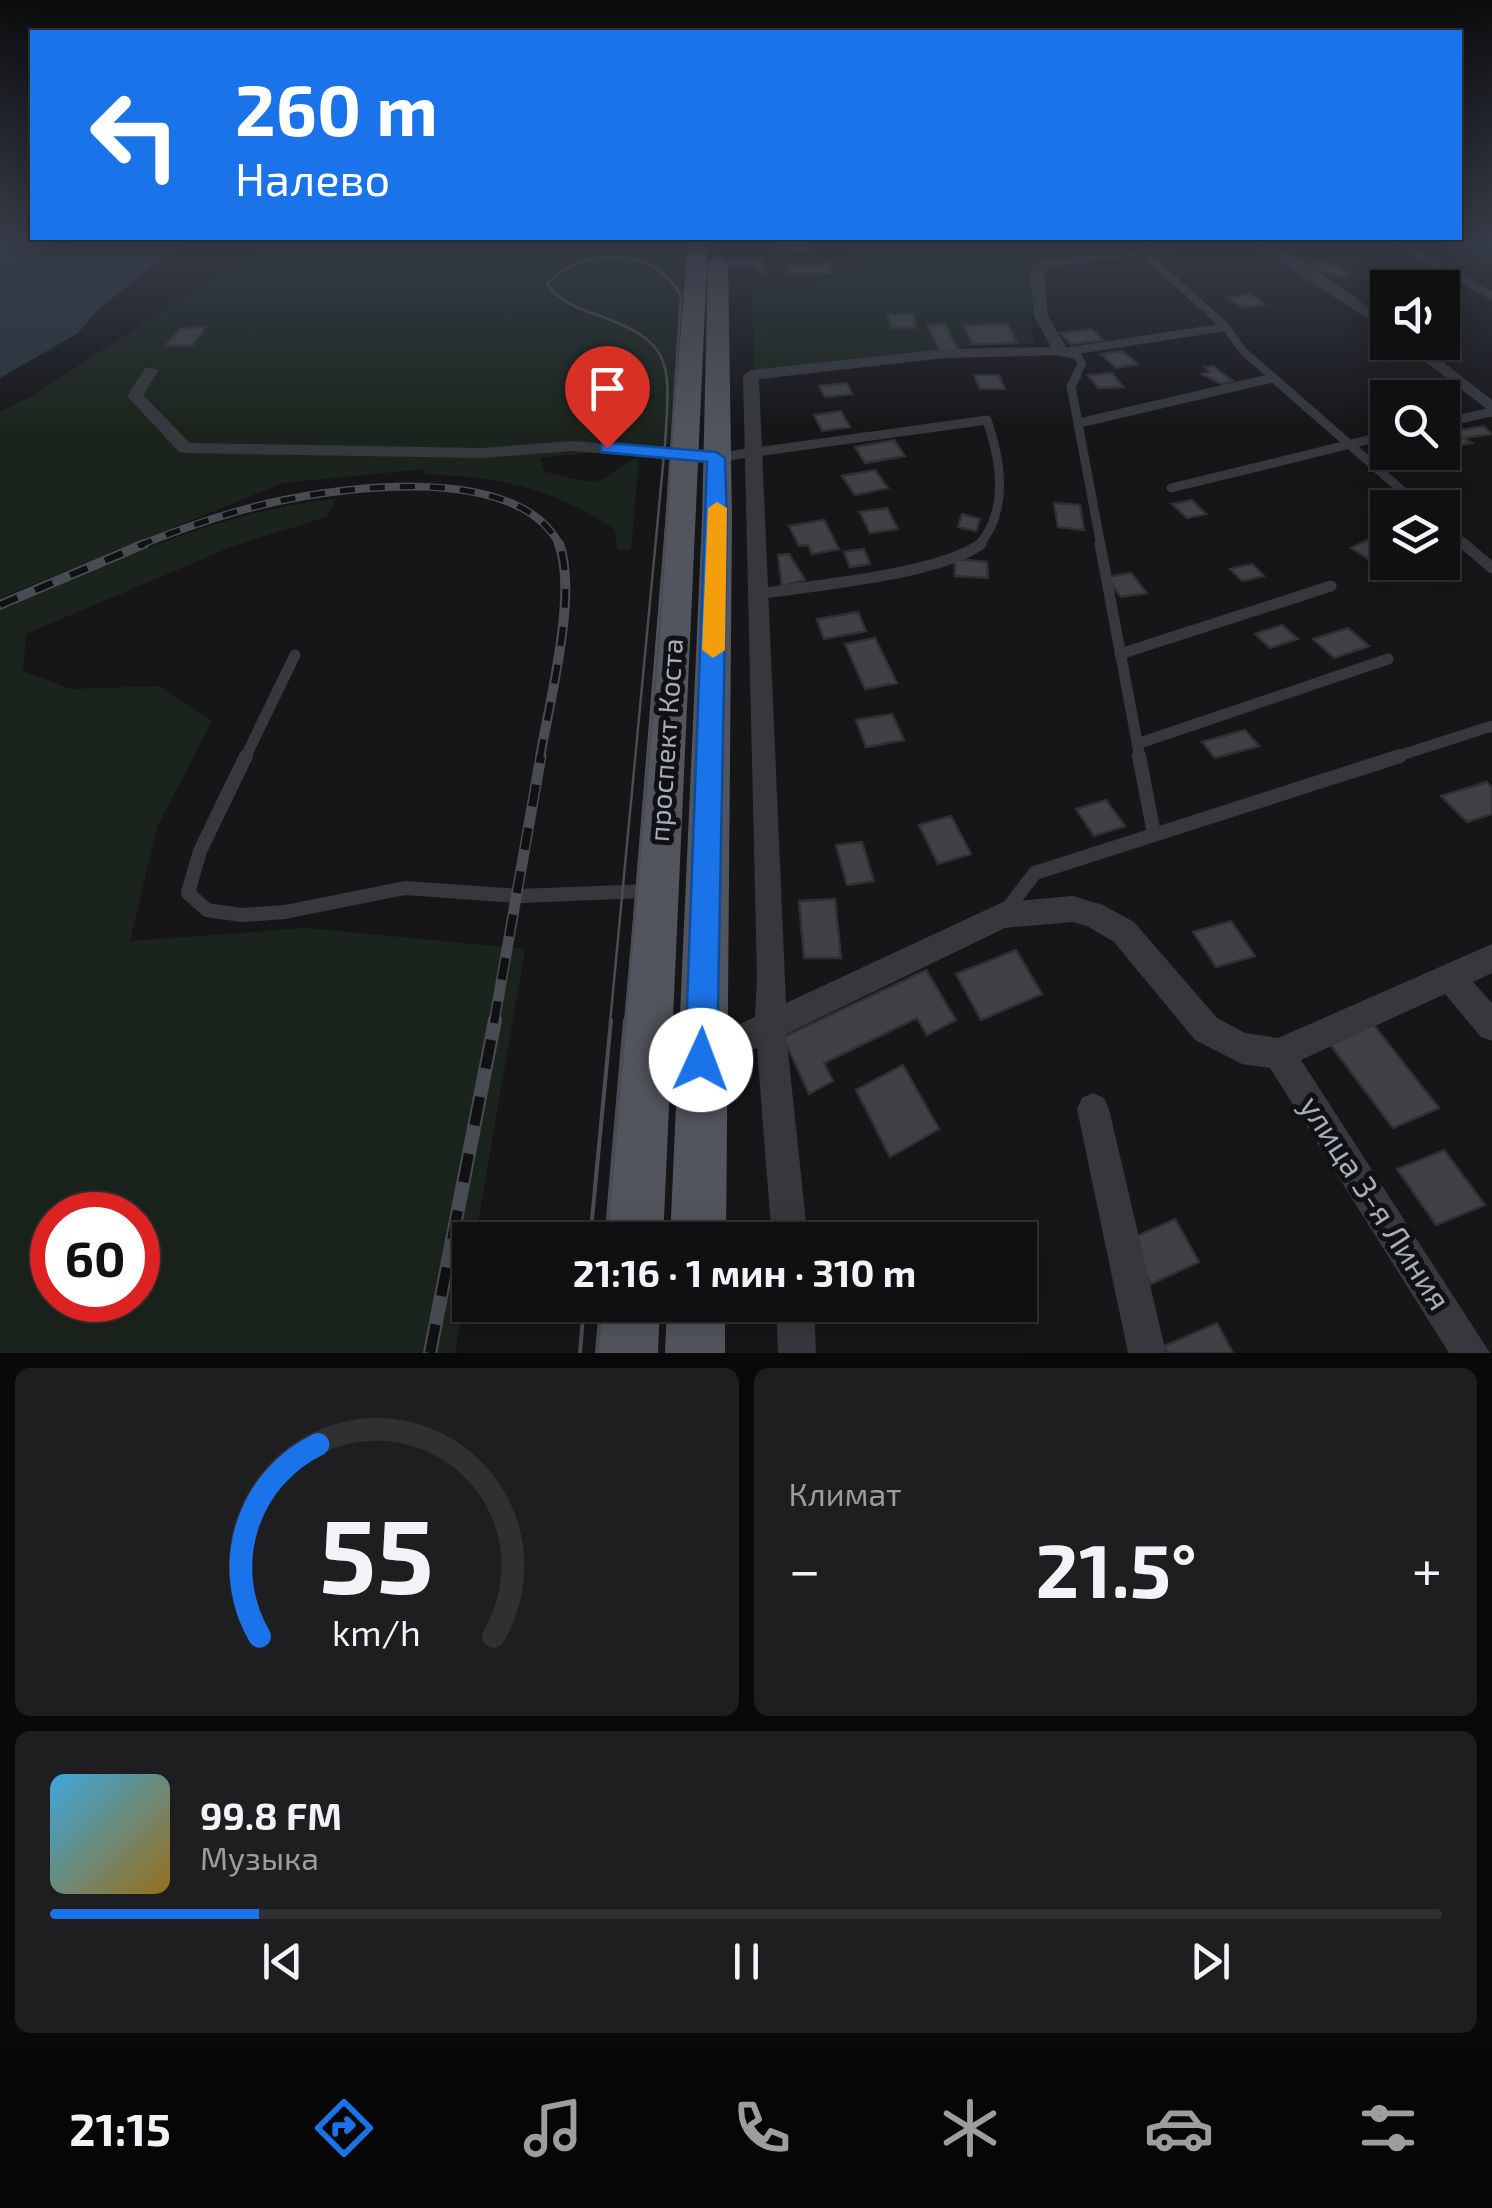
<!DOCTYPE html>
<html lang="ru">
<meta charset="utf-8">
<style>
:root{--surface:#101012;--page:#1e1e20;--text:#f1f3f6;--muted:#9c9d9f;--line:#303032;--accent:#1a73e8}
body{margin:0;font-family:"Exo 2",sans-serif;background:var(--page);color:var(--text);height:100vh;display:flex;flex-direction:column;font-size:38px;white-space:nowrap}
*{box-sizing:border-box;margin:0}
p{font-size:32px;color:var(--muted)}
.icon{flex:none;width:55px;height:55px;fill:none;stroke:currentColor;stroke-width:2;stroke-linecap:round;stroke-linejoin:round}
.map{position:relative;height:1353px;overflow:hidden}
.details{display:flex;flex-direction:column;gap:15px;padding:15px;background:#09090a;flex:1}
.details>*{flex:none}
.banner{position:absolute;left:30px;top:30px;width:1432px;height:210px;border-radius:0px;box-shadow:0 5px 25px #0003,0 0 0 2px var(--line);background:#1a73e8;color:#fff;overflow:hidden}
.fabs{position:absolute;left:1370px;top:270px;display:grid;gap:20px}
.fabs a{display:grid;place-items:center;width:90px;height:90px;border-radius:0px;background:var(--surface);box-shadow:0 5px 25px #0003,0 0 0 2px var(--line);font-size:50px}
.speed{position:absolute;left:30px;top:1192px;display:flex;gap:20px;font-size:50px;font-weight:700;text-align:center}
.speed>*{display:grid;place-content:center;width:130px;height:130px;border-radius:50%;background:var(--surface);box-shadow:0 5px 25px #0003,0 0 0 2px var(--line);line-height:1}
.speed .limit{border:15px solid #d22;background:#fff;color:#111}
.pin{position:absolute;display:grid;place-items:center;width:85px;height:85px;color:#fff;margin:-102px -42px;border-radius:50% 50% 50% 0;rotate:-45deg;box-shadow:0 0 10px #0007}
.pin .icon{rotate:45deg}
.me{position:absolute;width:110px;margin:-55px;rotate:2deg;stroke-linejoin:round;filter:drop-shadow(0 0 8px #0008)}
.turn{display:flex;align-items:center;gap:35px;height:210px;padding:0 40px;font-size:45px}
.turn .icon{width:130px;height:130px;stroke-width:2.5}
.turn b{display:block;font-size:70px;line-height:85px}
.big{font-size:75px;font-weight:700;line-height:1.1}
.details .tile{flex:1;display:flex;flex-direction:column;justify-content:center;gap:15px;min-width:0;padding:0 35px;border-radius:15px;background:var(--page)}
.details .dial{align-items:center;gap:0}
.dial svg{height:260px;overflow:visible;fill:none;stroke:var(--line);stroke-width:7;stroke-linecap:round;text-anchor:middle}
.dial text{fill:var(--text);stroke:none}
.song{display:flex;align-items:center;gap:30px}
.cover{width:120px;height:120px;border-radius:15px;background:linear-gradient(135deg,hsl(200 70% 55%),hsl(40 70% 35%))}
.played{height:10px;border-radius:5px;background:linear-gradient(90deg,var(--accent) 15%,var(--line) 15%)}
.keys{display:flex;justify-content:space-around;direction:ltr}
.heat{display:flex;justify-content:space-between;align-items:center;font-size:55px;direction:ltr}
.details .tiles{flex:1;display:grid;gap:15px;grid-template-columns:1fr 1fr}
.tile:last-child{grid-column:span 2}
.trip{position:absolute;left:452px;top:1222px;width:585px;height:100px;border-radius:0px;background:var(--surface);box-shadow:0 5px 25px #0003,0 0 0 2px var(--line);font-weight:700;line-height:100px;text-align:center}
.menu{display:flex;height:160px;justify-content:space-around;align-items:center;background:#060607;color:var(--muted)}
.menu .icon{width:70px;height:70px}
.menu .active{color:var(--accent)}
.menu b{font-size:45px;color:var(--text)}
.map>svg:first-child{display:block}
.green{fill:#1b241c;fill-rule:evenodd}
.water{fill:#2a363e}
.building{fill:#404146;stroke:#303034;stroke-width:2.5}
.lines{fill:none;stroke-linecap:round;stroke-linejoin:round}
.lane-far3{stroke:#36383e;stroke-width:8}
.lane-far2{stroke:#36383e;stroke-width:9}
.lane-far1{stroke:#36383e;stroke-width:11}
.lane{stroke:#36383e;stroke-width:14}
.street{fill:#36383e;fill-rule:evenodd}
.primary{fill:#52555d;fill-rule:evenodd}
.tram-far1{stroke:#494c53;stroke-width:2.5}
.tram{stroke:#494c53;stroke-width:4}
.rail-far3-casing{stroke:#494c53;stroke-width:8}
.rail-far2-casing{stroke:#494c53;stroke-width:10}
.rail-far1-casing{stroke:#494c53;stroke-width:11}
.rail-casing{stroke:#494c53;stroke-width:14}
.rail-far3{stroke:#111113;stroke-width:5;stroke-dasharray:15;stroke-linecap:butt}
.rail-far2{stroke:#111113;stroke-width:6;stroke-dasharray:19;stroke-linecap:butt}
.rail-far1{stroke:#111113;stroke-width:8;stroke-dasharray:22;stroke-linecap:butt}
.rail{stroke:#111113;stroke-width:10;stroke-dasharray:29;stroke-linecap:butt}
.route{fill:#1a73e8;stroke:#114b97;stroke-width:2.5}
.slow{fill:#f59e0b}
.labels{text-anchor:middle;stroke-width:10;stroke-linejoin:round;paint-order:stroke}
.street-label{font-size:28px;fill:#a6adba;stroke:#111113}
.near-street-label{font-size:32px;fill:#a6adba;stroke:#111113}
</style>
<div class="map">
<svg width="1492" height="1353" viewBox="0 0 1492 1353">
<rect width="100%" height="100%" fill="#161618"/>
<path class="green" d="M 358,241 L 690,245 L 669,444 L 540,458 L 545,472 C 559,474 581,483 595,481 C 612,479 619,462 639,458 L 631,550 L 617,550 L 615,530 C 553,487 498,477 424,474 L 425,469 L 283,483 L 0,598 L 0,412 L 32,396 L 226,269 L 275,248 L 325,242 L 323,247 L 329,251 Z
M 850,241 L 1201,241 L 1036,267 L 1031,326 L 1035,344 L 980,345 L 754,371 L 752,287 L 860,275 Z
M 336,499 L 327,517 L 233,546 L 26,634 L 23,671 L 71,689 L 159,686 L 212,721 L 157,827 L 130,941 L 306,928 L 525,949 L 475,1240 L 470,1240 L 470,1267 L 455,1353 L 0,1353 L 0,611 C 109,565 216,511 336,499 ZM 138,1215 L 138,1300 L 52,1300 L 52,1215 Z"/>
<path class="water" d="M 97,241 L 186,241 L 98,309 L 78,333 L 0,378 L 0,247 L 45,248 Z"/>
<path class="building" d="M 774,241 L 810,241 L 812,252 L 776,253 Z
M 1325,261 L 1350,275 L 1339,277 L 1305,264 Z
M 785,264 L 830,264 L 832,273 L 786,274 Z
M 1250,294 L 1265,304 L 1242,308 L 1228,298 Z
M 888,314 L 914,314 L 916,328 L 890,328 Z
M 945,324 L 959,351 L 940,352 L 927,325 Z
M 1008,324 L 1017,343 L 972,344 L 963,325 Z
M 206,327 L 192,346 L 165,346 L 180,328 Z
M 1092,329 L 1103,340 L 1071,344 L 1060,333 Z
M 1122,351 L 1138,364 L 1116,368 L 1101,354 Z
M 1213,366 L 1233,381 L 1221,384 L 1202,374 L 1210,372 L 1204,367 Z
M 1112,373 L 1123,387 L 1098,388 L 1088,375 Z
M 974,375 L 999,375 L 1005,389 L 980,389 Z
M 847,383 L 852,394 L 825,397 L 819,386 Z
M 841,411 L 850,427 L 822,431 L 814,415 Z
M 1448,426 L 1454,431 L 1484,426 L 1492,434 L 1464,438 L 1472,443 L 1448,447 L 1442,443 L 1442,427 Z
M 894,440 L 905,456 L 865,463 L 855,447 Z
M 875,470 L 888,488 L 855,495 L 842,476 Z
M 1192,500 L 1206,514 L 1187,518 L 1172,504 Z
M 1054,503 L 1080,505 L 1084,530 L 1058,527 Z
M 887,508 L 898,529 L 870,533 L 860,512 Z
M 962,514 L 980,519 L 976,531 L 958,527 Z
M 824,520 L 839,549 L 812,554 L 808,545 L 799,546 L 789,526 Z
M 1368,540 L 1388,553 L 1388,558 L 1376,564 L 1351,548 Z
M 864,549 L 870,564 L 850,567 L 844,552 Z
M 789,554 L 805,580 L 782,586 L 778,555 Z
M 955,559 L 987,562 L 988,578 L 955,576 Z
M 1252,564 L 1264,576 L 1242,581 L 1230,569 Z
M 1131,573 L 1147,593 L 1121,597 L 1106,577 Z
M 858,612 L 866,631 L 824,639 L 817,619 Z
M 1282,625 L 1298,639 L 1270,648 L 1255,634 Z
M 1348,628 L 1369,646 L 1334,658 L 1313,639 Z
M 875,638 L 897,683 L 865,689 L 845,644 Z
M 892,714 L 904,740 L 866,747 L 856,720 Z
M 1245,730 L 1259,746 L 1215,758 L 1202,742 Z
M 1487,782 L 1492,788 L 1492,814 L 1467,822 L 1441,796 Z
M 1106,800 L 1125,826 L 1094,836 L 1076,809 Z
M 951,816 L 971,854 L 938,864 L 919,825 Z
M 862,842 L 874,881 L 847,885 L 836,845 Z
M 835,899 L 841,958 L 804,958 L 799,901 Z
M 1231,921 L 1255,956 L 1216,967 L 1193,932 Z
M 1016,950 L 1042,994 L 981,1020 L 956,974 Z
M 926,970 L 956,1020 L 927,1035 L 917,1018 L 824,1063 L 833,1081 L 809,1094 L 783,1037 Z
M 1373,1024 L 1439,1108 L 1393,1128 L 1329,1043 Z
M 903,1065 L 939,1129 L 890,1157 L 856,1090 Z
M 1444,1150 L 1485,1205 L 1436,1225 L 1397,1169 Z
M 1175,1219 L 1199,1262 L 1151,1284 L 1128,1240 Z
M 1217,1323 L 1233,1353 L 1167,1353 L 1164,1346 Z"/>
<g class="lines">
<path class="lane-far3" d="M 1143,252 L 1226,327 L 1243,351 L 1273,377
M 718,263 L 761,262 L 761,270
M 1070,351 L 1226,327
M 1061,352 L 1077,355 L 1082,364 L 1075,377"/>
<path class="lane-far2" d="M 1077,375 L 1071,386 L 1101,546
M 1270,375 L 1422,508
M 1079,423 L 1273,378
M 1442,423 L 1492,412
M 720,457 L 987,420 C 1001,461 1009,512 978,546
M 1171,488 L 1388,435
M 1442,525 L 1467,546"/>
<path class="lane-far1" d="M 1100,544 L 1140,758
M 1464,544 L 1492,568
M 759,594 C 815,585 937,575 981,544
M 1120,654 L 1331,586
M 1137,744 L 1388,659
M 245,758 L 295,655
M 1392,758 L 1492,726"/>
<path class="lane" d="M 246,756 L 200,851 L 188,893 L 207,910 L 242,915 L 285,912 L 405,888 L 519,896 L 647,891
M 1139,756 L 1154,834
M 1004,913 L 1035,873 L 1400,756"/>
<path class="street" d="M 702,241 L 724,241 L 708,245 Z
M 1190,241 L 1221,241 L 1049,268 L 1044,274 L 1048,316 L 1069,352 L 1066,355 L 945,358 L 759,379 L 786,1003 L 1003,902 L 1073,896 L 1103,905 L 1134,922 L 1217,1018 L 1245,1033 L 1278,1038 L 1492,944 L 1492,973 L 1473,982 L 1492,1003 L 1492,1041 L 1481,1037 L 1445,994 L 1301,1060 L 1490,1353 L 1449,1353 L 1270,1068 L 1242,1064 L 1195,1040 L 1114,942 L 1087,926 L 1073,922 L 1005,928 L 786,1034 L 808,1240 L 772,1240 L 757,1048 L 701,1075 L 690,1070 L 685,1059 L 690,1048 L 755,1017 L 757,976 L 743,375 L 751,370 L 945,349 L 1051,347 L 1034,316 L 1030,273 L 1040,262 Z
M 1248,241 C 1288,241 1353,298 1388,321 L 1388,332 Z
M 1384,241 L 1399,241 L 1492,291 L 1492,300 Z
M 1400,342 L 1417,342 L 1492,400 L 1492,413 Z
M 146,367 L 159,370 L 143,395 L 190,443 L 481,448 L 573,441 L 716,453 L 725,458 L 716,463 L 573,451 L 481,458 L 185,453 L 179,452 L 127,396 Z
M 1093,1093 L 1104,1098 L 1109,1109 L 1166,1353 L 1128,1353 L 1077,1109 L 1082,1098 Z
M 776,1305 L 814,1305 L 816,1353 L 778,1353 Z"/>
<path class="primary" d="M 688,241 L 708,241 L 663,1240 L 607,1240 Z
M 718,255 L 728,261 L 732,520 L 726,1240 L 670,1240 L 702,520 L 708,261 Z
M 602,1305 L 660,1305 L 658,1353 L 598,1353 Z
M 667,1305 L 725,1305 L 725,1353 L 665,1353 Z"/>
<path class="tram-far1" d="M 610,1023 L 665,444 C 670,362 676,342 592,313 C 574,307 559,300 547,284 C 582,245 659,247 681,297 L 658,651 L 625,1023"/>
<path class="tram" d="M 590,1240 L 611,1020
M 606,1240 L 625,1020
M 580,1353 L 584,1305
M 597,1353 L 601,1305"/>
<g class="rail-far3-casing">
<path id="rail-far3" d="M 138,546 C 173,532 209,519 246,509 C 322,488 518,458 560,546"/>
</g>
<g class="rail-far2-casing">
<path id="rail-far2" d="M 0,605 L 144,544
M 540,758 C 549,703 578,594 559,544"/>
</g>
<g class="rail-far1-casing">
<path id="rail-far1" d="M 494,1023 L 541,756"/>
</g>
<g class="rail-casing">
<path id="rail" d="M 430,1353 L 495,1020"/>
</g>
<use href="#rail-far3" class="rail-far3"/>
<use href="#rail-far2" class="rail-far2"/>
<use href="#rail-far1" class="rail-far1"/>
<use href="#rail" class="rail"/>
</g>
<linearGradient id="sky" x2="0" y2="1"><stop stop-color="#0c0c0d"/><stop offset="0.56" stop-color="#363c48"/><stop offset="1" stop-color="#363c48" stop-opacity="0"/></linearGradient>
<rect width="1492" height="430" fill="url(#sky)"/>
<path class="route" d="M 607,443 L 716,452 L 725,458 L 727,520 L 717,1060 L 712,1071 L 701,1075 L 690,1071 L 685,1060 L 707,462 L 601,452 L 601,445 Z"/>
<path class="slow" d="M 717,502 L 727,508 L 725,650 L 713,658 L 702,650 L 708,508 Z"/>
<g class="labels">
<g class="street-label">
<text transform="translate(666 740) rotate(-86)" y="10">проспект Коста</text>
</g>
<g class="near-street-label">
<text transform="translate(1375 1203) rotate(57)" y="11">улица 3-я Линия</text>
</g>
</g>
</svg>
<div class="fabs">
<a><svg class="icon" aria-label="sound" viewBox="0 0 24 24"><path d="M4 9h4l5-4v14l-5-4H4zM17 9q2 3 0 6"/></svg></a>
<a><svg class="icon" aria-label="search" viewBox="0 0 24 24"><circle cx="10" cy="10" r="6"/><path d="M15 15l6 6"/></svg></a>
<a><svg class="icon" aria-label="layers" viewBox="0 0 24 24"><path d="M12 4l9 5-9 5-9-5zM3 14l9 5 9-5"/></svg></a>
</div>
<div class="speed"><div class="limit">60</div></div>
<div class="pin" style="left:607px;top:448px;background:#d93025"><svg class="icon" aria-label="arrive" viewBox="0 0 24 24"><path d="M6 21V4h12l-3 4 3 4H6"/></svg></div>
<svg class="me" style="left:701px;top:1060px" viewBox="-20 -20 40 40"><circle r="19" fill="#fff"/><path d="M0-13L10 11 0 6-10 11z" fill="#1a73e8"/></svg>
<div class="trip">21:16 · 1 мин · 310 m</div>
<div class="banner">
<div class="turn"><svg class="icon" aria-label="left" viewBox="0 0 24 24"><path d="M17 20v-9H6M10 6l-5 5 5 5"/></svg><div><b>260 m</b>Налево</div></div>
</div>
</div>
<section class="details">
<div class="tiles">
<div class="tile dial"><svg viewBox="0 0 100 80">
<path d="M14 69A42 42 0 1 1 86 69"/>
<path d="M14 69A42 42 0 0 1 32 10" stroke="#1a73e8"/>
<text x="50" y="56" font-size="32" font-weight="700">55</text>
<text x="50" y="72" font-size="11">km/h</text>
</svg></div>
<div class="tile"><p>Климат</p>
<div class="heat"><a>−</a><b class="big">21.5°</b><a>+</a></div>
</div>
<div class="tile">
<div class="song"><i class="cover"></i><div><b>99.8 FM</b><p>Музыка</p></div></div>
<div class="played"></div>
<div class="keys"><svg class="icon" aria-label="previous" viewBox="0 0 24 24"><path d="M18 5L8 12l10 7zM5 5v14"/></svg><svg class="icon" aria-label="pause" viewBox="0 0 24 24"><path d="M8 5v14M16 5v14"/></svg><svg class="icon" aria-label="next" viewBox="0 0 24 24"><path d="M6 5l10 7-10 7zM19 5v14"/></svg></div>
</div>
</div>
</section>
<nav class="menu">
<b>21:15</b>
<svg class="icon active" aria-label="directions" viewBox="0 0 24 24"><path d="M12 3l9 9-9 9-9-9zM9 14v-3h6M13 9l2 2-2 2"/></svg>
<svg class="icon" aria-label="music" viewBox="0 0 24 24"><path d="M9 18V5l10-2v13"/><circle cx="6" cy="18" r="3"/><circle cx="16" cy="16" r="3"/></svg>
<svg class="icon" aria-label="phone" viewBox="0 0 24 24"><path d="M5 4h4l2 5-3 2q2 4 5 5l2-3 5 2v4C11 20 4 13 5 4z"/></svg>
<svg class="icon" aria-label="climate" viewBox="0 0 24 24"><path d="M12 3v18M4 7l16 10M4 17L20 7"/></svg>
<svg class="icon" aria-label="car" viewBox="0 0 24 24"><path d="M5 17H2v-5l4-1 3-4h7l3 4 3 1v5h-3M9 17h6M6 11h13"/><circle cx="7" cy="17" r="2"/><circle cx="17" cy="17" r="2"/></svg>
<svg class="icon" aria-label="filters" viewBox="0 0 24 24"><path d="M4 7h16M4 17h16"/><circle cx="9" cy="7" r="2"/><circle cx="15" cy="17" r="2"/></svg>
</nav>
